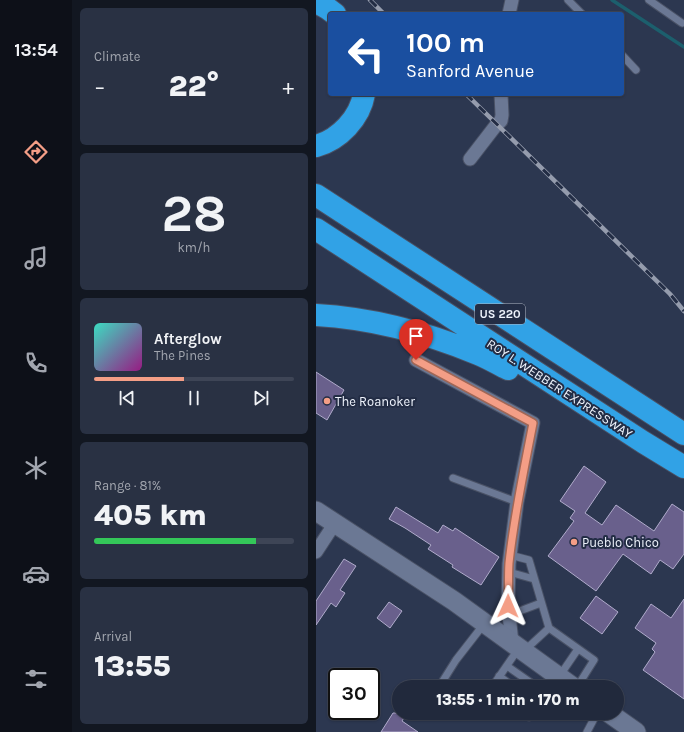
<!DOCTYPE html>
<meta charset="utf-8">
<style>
:root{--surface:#21293c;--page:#293143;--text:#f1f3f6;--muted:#a2a6af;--line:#3e4556;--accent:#f49e86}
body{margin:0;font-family:Karla,sans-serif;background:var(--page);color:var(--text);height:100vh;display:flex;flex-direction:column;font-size:15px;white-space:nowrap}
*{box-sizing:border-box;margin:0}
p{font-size:13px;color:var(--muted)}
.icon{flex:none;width:22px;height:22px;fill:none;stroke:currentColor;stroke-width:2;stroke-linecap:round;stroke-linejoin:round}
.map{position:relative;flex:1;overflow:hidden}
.side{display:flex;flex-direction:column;gap:8px;padding:8px;background:#121721;width:244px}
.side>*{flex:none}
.guide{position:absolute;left:12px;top:12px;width:296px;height:84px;border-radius:4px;box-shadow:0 1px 3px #0004,0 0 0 1px var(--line);background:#1a4fa0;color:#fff;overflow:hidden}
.speed{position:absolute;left:12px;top:668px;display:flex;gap:8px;font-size:20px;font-weight:700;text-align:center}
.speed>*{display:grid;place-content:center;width:52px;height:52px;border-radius:50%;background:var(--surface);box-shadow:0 1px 3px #0004,0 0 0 1px var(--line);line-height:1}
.speed .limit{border:2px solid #111;border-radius:6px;background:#fff;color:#111}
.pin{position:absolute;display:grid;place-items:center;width:34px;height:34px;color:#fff;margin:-41px -17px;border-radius:50% 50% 50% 0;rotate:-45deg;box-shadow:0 0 4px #0007}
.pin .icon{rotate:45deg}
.me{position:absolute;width:44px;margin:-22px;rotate:1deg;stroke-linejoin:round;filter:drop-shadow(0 0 3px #0008)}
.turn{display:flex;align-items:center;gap:14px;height:84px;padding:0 12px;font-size:18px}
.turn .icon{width:52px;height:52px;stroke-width:2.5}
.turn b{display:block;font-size:28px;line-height:34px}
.big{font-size:30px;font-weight:800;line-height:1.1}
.side .card{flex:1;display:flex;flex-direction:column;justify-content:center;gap:6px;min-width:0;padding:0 14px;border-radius:6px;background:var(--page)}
.side .dial{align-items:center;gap:0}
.dial b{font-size:52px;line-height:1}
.song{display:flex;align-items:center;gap:12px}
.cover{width:48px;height:48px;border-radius:6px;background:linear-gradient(135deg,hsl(170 70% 55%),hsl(310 70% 35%))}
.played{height:4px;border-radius:2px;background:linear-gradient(90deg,var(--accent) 45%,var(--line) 45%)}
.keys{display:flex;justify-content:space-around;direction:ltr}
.heat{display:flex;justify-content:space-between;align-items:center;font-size:22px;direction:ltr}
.charge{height:6px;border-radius:3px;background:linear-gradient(90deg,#34c759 81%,var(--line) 0)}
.trip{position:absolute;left:76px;top:680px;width:232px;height:40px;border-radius:20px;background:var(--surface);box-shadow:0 1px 3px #0004,0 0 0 1px var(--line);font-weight:800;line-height:40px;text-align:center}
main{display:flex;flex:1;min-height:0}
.tab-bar{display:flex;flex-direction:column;width:72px;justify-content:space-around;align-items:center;background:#0d1018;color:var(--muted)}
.tab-bar .icon{width:28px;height:28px}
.tab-bar .selected{color:var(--accent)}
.tab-bar b{font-size:18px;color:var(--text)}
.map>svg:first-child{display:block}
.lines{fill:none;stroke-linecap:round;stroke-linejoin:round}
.stream{stroke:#1c5f6d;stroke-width:3.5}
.building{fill:#69608c;stroke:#b0abcb}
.lane-casing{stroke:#495165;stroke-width:9}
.street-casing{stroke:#495165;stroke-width:15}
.secondary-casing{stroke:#495165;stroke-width:21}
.highway-casing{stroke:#495165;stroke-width:24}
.lane{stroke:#6b7894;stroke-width:7}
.street{stroke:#6b7894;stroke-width:13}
.secondary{stroke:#6b7894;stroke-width:19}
.highway{stroke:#31a2e6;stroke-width:22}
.rail-casing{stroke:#959cad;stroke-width:4.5}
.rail{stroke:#232d45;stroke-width:3;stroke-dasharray:9;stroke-linecap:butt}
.route-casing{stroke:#9f6757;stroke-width:10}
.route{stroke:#f49e86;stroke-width:7}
.poi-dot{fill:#f49e86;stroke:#232d45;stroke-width:1.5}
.labels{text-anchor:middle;stroke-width:4;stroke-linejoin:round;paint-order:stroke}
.shield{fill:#232d45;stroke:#b1b8c5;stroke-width:1}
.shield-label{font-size:12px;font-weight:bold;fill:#eef3fc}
.street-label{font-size:13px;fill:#eef3fc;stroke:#232d45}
.poi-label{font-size:13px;fill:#eef3fc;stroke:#232d45;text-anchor:start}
</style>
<main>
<nav class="tab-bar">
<b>13:54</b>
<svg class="icon selected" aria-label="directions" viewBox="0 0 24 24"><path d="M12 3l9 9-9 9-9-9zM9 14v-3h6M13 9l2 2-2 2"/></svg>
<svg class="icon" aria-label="music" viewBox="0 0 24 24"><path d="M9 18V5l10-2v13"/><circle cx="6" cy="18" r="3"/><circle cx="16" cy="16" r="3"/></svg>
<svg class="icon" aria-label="phone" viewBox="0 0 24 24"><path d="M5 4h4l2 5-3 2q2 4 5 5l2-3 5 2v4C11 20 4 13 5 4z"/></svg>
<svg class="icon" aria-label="climate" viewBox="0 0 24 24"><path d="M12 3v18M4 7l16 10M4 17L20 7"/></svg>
<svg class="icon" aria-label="car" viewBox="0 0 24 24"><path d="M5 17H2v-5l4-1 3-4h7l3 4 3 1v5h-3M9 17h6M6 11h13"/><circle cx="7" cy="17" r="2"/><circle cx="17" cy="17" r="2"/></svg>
<svg class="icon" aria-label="filters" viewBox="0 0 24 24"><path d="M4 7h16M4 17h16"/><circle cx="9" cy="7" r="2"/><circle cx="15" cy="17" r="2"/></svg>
</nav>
<section class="side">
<div class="card"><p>Climate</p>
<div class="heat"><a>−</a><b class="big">22°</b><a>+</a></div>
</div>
<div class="card dial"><b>28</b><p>km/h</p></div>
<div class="card">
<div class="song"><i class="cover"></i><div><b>Afterglow</b><p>The Pines</p></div></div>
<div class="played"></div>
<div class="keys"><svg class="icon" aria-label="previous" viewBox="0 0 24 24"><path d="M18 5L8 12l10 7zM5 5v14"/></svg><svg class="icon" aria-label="pause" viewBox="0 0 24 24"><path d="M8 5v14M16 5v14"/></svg><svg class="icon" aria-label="next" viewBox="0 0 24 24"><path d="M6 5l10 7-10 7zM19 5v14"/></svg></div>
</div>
<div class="card"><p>Range · 81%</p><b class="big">405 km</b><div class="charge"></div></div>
<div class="card"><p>Arrival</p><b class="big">13:55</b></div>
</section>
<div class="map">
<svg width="368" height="732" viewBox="0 0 368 732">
<rect width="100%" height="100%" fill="#2c3750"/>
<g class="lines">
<path class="stream" d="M 296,0 L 368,47"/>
</g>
<path class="building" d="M 0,372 L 28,390 L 11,420 L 0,413 Z
M 268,466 L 290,482 L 269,513 L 286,525 L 300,505 L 338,531 L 356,504 L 368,512 L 368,554 L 357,569 L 344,560 L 335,574 L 307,554 L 280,591 L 232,556 L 258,521 L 254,518 L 259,511 L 244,501 Z
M 80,507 L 122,533 L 127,525 L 137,531 L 139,528 L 183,557 L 165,585 L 136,567 L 137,565 L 112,549 L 115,545 L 89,528 L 73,519 Z
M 28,559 L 40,566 L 24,590 L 29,593 L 20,607 L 15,603 L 0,625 L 0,601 Z
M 280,596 L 302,612 L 286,634 L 264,618 Z
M 368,599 L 368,699 L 327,670 L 339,652 L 336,649 L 340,643 L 319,628 L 335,604 L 355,618 Z
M 73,602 L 86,611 L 74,628 L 61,618 Z
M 77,713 L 91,713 L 86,721 L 102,732 L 65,732 Z"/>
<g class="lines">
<g class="lane-casing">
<path id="lane" d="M 252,0 L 266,14
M 333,0 L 366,23
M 306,55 L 320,70
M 137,478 L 201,502
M 194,555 L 213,560 L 233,628 L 278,660 L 261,687
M 193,572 L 218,579
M 193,615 L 225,603
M 208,651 L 233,628
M 191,666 L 221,687
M 183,676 L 198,687
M 123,687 L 140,660 L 168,624
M 176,687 L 203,648
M 236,687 L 262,649
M 208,713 L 213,717 L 216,713
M 103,716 L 106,713
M 271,732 L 281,713"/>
</g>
<g class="street-casing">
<path id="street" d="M 193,14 L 196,0
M 154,159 L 181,124 L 185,121 L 186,115 L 185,94
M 100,360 L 217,423 L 201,502 L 193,564 L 192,605 L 196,643
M 0,552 L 19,523"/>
</g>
<g class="secondary-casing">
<path id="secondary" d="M 0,511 L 138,601 L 257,687
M 293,713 L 320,732"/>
</g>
<g class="highway-casing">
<path id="highway" d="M 0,2 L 11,8 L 19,14
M 0,146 C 23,140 44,118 48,94
M 0,195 L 368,434
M 0,229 L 327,442 L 368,467
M 0,315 C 54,318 111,333 162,354 C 172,358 182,364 192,369"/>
</g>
<use href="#lane" class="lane"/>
<use href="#street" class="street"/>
<use href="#secondary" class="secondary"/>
<use href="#highway" class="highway"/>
<g class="rail-casing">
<path id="rail" d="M 54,0 L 68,14
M 150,94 L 354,294 L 368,311"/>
</g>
<use href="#rail" class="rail"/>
</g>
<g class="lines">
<g class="route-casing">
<path id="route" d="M 100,360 L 217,423 C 208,470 198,516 193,563 C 192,577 193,591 192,606"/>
</g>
<use href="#route" class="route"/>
</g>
<g class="poi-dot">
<circle cx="11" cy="401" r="4"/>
<circle cx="258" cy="542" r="4"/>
</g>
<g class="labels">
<rect class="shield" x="159" y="304" width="50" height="20" rx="3"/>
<g class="shield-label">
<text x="184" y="318">US 220</text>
</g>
<g class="street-label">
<text transform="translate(244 388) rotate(33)" y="5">ROY L. WEBBER EXPRESSWAY</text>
</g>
<g class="poi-label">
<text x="19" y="406">The Roanoker</text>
<text x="266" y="547">Pueblo Chico</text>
</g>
</g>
</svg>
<div class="speed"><div class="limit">30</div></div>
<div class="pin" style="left:100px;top:360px;background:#d93025"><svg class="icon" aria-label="arrive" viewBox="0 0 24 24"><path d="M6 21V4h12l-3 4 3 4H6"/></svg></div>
<svg class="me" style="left:192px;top:606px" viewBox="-20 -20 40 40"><path d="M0-17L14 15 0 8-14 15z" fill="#f49e86" stroke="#fff" stroke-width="4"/></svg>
<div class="trip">13:55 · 1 min · 170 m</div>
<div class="guide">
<div class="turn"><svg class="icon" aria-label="left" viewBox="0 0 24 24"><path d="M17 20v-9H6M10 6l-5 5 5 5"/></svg><div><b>100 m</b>Sanford Avenue</div></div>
</div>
</div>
</main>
